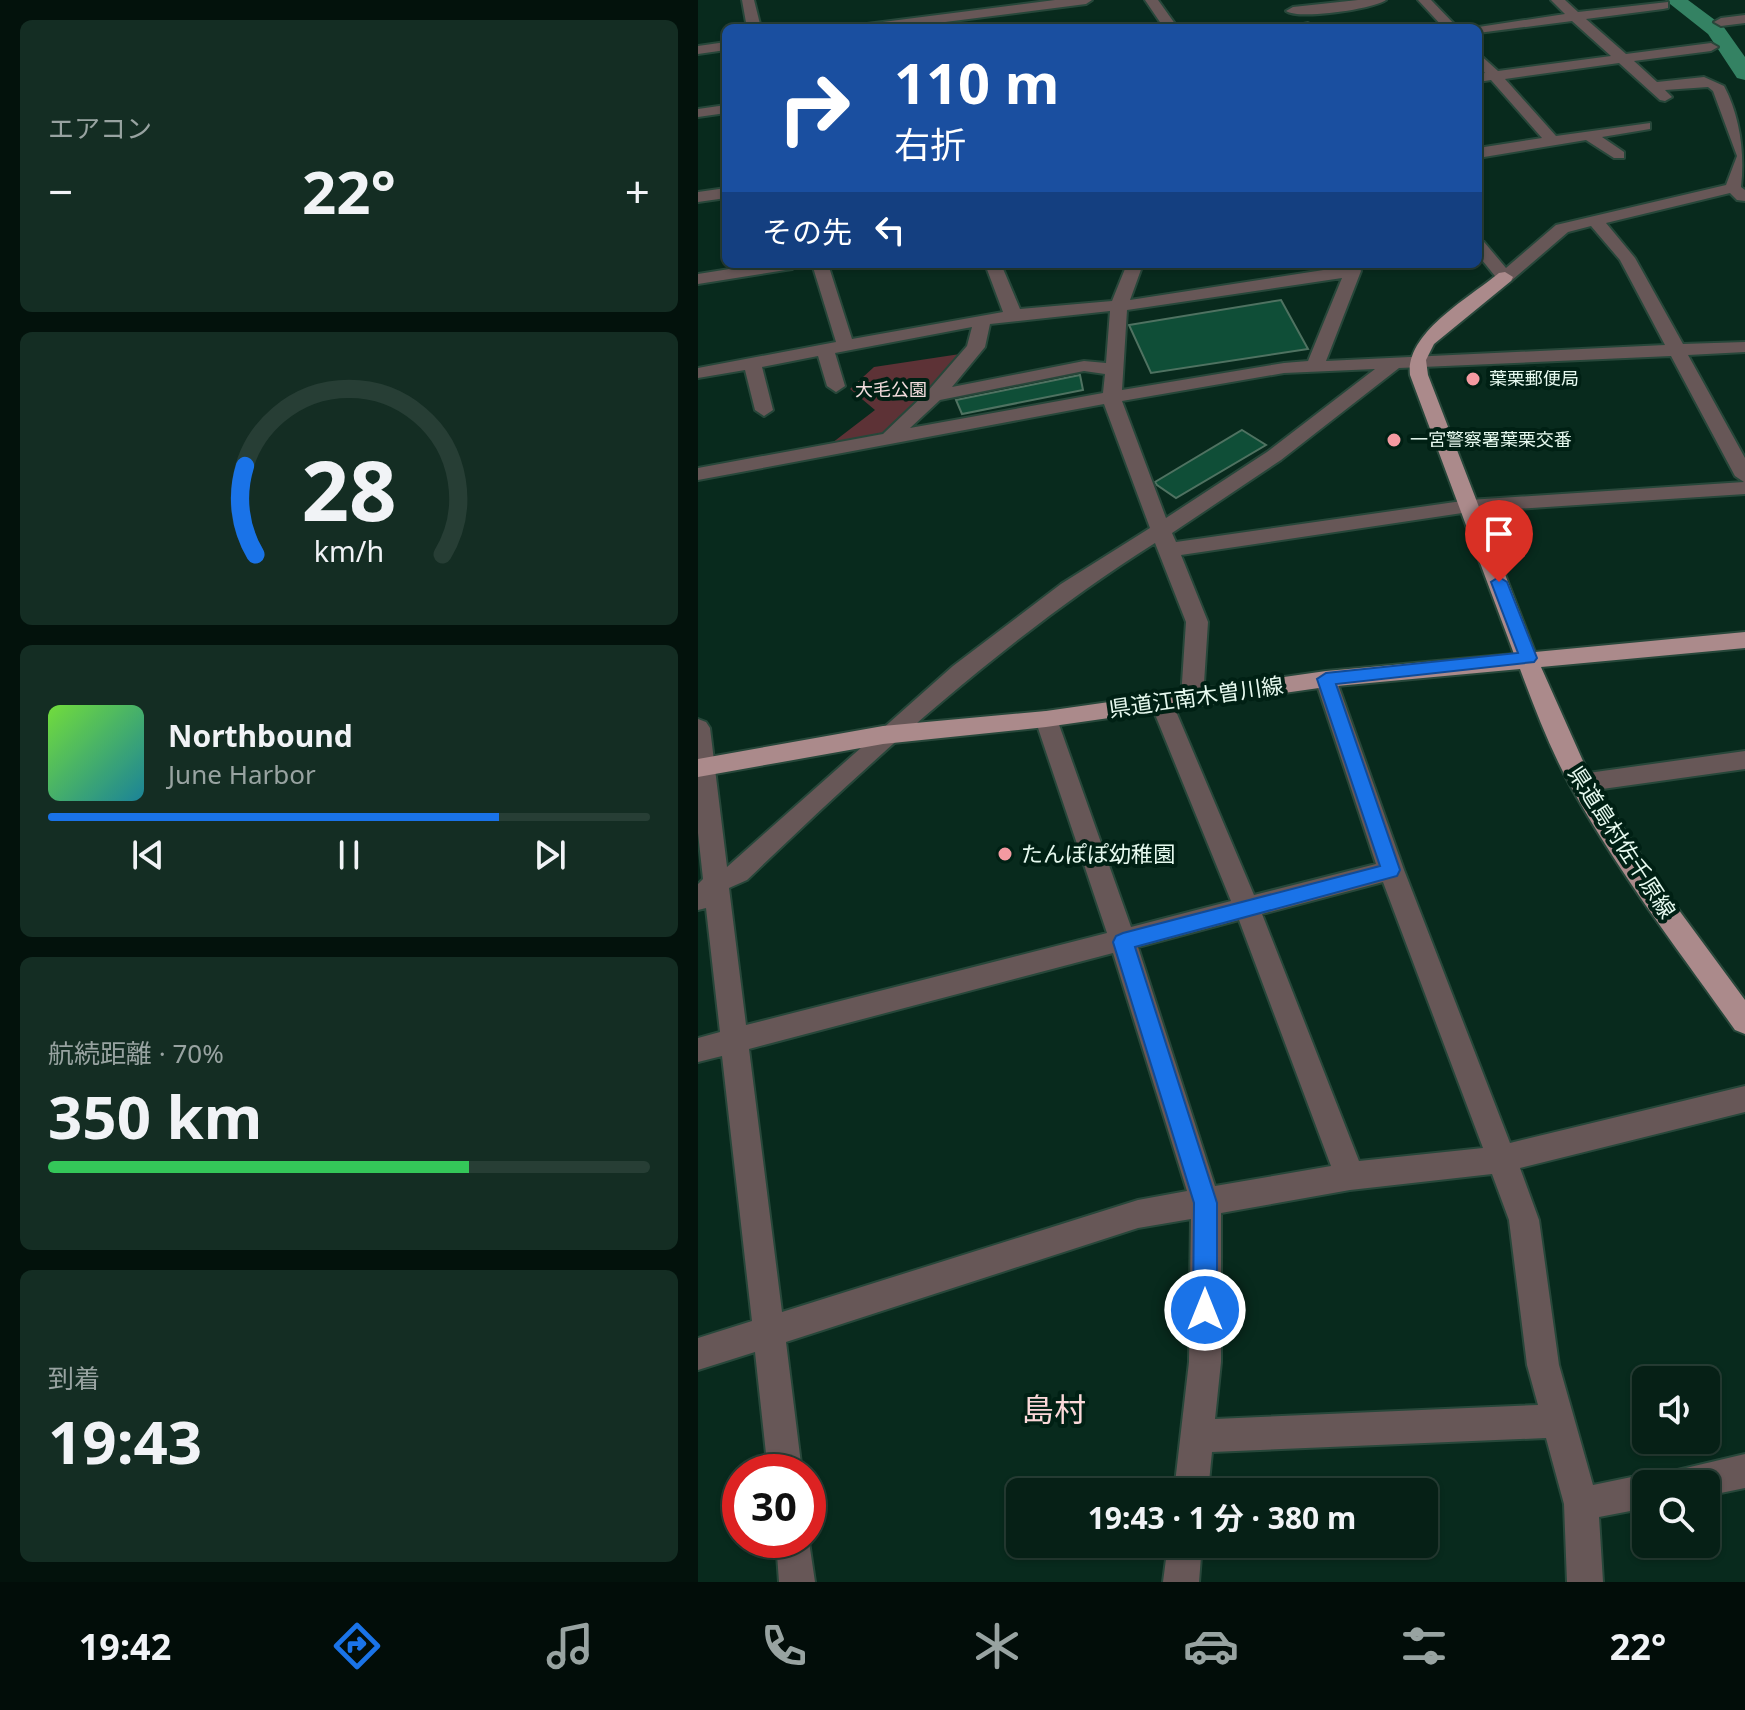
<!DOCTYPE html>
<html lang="ja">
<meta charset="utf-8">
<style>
:root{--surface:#062016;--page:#142d23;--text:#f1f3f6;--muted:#98a3a1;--line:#273e35;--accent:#1a73e8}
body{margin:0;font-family:"Noto Sans","Noto Sans JP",sans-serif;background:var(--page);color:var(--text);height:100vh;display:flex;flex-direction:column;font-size:30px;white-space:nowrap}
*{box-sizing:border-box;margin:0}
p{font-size:26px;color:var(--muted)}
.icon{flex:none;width:44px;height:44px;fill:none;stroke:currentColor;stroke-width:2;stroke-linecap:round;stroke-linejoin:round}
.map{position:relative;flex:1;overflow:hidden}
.details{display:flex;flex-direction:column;gap:20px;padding:20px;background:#03120c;width:698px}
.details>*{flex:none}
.hud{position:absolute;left:24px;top:24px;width:760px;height:244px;border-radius:12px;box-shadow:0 2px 6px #0004,0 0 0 2px var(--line);background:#1a4fa0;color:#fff;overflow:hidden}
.buttons{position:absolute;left:934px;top:1366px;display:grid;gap:16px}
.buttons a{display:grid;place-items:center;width:88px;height:88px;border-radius:12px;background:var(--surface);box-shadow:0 2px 6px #0004,0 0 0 2px var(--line);font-size:40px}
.speed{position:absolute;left:24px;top:1454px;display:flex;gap:16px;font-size:40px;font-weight:700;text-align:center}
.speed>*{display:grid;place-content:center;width:104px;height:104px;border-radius:50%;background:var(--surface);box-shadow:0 2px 6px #0004,0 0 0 2px var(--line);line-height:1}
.speed .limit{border:12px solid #d22;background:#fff;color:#111}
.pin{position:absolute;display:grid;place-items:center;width:68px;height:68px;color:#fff;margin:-82px -34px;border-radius:50% 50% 50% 0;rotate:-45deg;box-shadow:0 0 8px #0007}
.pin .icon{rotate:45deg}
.me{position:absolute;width:88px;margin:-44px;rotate:0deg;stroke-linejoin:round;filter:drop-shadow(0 0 6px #0008)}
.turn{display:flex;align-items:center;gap:28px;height:168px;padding:0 40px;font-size:36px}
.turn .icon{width:104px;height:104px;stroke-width:2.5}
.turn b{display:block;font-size:56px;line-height:68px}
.then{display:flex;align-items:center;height:76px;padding:0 40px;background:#0003;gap:16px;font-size:30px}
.big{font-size:60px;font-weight:700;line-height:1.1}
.details .tile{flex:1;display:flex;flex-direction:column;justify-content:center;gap:12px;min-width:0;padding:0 28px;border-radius:12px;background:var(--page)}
.details .dial{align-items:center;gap:0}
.dial svg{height:208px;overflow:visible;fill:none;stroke:var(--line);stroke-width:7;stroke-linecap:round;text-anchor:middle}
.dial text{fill:var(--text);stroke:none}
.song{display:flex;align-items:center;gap:24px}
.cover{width:96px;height:96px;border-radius:12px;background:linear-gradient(135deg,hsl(100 70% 55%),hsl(190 70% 35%))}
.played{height:8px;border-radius:4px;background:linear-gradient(90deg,var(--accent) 75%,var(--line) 75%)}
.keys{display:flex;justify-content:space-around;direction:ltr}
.heat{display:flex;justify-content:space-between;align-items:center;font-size:44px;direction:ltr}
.charge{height:12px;border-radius:6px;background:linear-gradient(90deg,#34c759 70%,var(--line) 0)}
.trip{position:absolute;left:308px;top:1478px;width:432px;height:80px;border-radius:12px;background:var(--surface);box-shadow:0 2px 6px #0004,0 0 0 2px var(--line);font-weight:700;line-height:80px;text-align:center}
.dock{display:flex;height:128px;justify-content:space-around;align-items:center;background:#020d09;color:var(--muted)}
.dock .icon{width:56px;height:56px}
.dock .on{color:var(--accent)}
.dock b{font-size:36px;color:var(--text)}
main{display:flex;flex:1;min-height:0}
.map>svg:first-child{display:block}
.green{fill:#5d3236}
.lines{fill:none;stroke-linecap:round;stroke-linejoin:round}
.river{fill:#348263;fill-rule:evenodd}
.building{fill:#0f4e37;stroke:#4f7261;stroke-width:2}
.minor-casing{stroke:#27473a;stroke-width:4}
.major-casing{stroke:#27473a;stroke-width:4}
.minor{fill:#675757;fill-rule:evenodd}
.major{fill:#ab8a8b;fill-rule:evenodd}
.route{fill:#1a73e8;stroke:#114b97;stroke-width:2}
.poi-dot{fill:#f49aa1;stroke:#002014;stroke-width:3}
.labels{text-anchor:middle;stroke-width:8;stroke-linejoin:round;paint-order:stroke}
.far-poi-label{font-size:18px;fill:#e6f9ef;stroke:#002014;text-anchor:start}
.far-park-label{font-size:18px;fill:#f4dedf;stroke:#002014}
.street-label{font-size:22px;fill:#e6f9ef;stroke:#002014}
.poi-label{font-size:22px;fill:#e6f9ef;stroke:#002014;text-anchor:start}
.near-quarter-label{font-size:32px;fill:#fbd8d9;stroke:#002014}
</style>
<main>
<section class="details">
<div class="tile"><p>エアコン</p>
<div class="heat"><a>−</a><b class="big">22°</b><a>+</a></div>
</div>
<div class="tile dial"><svg viewBox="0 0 100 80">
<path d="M14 69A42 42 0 1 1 86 69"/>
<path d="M14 69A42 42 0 0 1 10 35" stroke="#1a73e8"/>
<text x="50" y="56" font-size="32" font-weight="700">28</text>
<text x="50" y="72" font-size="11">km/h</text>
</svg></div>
<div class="tile">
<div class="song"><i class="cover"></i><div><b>Northbound</b><p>June Harbor</p></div></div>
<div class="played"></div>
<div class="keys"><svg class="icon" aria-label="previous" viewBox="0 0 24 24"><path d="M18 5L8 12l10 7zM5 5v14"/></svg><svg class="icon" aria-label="pause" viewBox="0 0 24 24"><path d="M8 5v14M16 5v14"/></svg><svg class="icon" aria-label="next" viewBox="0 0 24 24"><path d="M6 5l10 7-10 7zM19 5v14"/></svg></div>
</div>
<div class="tile"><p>航続距離 · 70%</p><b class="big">350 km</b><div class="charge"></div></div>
<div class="tile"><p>到着</p><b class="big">19:43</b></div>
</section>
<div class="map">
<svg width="1047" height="1582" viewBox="0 0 1047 1582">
<rect width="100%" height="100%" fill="#082a1d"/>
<path class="green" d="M 262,354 L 187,435 L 134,443 L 177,410 L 152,389 L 176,367 Z"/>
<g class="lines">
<path class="river" d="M 967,0 L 990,0 L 1025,26 L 1047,57 L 1047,80 L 1039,78 L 1010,34 Z"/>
</g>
<path class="building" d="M 583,300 L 610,349 L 453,373 L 431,325 Z
M 382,375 L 385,390 L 264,414 L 258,400 Z
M 544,430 L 568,445 L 478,498 L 459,485 L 457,482 Z"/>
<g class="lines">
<g class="minor-casing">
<path id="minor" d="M 44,0 L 56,0 L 63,28 L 49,28 Z
M 357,0 L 394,0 L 388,4 L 200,28 L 162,28 L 169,24 Z
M 447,0 L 460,0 L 480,28 L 466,28 Z
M 660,0 L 688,0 C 676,9 601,20 588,11 L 595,7 Z
M 720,0 L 733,0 L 760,28 L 746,28 Z
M 853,0 L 867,0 L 880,12 L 970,2 L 970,8 L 965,9 L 888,19 L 928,54 L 1013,43 L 1020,47 L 1013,51 L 936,61 L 959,82 L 1006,77 L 1026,86 C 1042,116 1047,154 1043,187 L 1047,190 L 1047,201 L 1039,200 L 1032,193 L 908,223 L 937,258 L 985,344 L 1047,342 L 1047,352 L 990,355 L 1047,458 L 1047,494 L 771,512 L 483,555 L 510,622 L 505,698 L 502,704 L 494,706 L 486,704 L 483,698 L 488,622 L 457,543 C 307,638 177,757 49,880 L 31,888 L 48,1025 L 409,933 L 337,719 L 340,713 L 348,711 L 356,713 L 359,719 L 433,927 L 533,901 L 452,702 L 455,696 L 463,694 L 471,696 L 474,702 L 556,895 L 678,864 L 617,679 L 620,673 L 636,673 L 706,870 L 812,1143 L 1047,1086 L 1047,1112 L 822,1168 L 841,1220 L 861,1365 L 895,1485 L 948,1474 L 960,1479 L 962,1484 L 948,1484 L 948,1508 L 901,1517 L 905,1582 L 869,1582 L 866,1504 L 848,1438 L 514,1452 L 510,1492 L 476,1492 L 491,1362 L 493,1219 L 440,1228 L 88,1342 L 104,1472 L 70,1472 L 57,1352 L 0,1370 L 0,1338 L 54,1321 L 24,1056 L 0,1062 L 0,1038 L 22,1032 L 8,908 L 0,910 L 0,884 L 5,879 L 0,833 L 0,719 L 8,722 L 12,728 L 29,867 L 255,666 L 363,584 L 452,528 L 406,404 L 0,480 L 0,468 L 185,434 L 229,392 L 269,346 L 274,327 L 137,353 L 147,386 L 138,392 L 129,386 L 120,356 L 64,367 L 75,410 L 66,416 L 57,410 L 47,370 L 0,378 L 0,368 L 138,342 L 114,264 L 130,264 L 154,339 L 305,312 L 287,264 L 303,264 L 322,309 L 414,301 L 429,264 L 445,264 L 432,300 L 645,267 L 644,264 L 660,264 L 663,271 L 628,361 L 967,345 L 922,260 L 893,226 L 870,232 L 813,281 L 801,281 L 780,255 L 780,240 L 786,242 L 808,268 L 858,225 L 1028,185 L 1039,156 L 1015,91 L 1010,87 L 967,90 L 974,97 L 967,101 L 962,100 L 921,63 L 807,79 L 858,136 L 952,123 L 952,129 L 904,137 L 926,152 L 926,158 L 916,158 L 888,140 L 780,158 L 780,148 L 844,138 L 793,80 L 780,82 L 780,74 L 787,73 L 780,65 L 780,53 L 800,71 L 913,56 L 874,21 L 780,33 L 780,28 L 774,28 L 867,14 ZM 644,278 L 610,361 L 586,363 L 424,390 L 429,310 ZM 412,311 L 408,363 L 386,361 L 254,387 L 287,347 L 292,324 ZM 973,356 L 1037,476 L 1046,482 L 771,500 L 478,542 L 474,533 L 583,460 L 701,368 ZM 677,369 L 569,452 L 468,518 L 424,401 L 586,373 ZM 386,371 L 407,374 L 405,393 L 212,428 L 242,400 ZM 685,882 L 785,1148 L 661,1161 L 564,914 ZM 541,920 L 633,1166 L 517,1186 L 440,947 ZM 415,953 L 489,1191 L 440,1200 L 84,1312 L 51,1049 ZM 794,1174 L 811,1220 L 829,1365 L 840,1405 L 517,1419 L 523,1362 L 523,1213 L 652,1190 Z
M 1047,15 L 1047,23 L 1023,26 L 1016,22 L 1023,18 Z
M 610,23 L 616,28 L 599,28 L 601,25 Z
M 28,42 L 28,50 L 0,54 L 0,46 Z
M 28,105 L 28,113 L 0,117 L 0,109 Z
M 28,188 L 28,198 L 0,202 L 0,192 Z
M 63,264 L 102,264 L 94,269 L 0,284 L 0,274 Z
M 1047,751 L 1047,769 L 883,792 L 875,789 L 871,783 L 875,777 L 883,774 Z
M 1047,1454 L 1047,1488 L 1008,1496 L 1008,1484 L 966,1484 L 971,1472 Z
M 110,1535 L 117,1582 L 81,1582 L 78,1540 L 110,1540 Z
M 470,1544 L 504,1544 L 501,1582 L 465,1582 Z"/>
</g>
<g class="major-casing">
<path id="major" d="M 807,272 L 815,277 L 813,281 L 736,344 L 728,360 L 730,375 L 837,652 L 1047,632 L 1047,648 L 843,667 L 893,779 L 958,879 L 1047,1000 L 1047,1034 L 1037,1030 C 981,951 920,872 873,787 C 852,749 837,709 822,669 L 628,687 L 348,727 L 185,744 L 0,777 L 0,759 L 185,726 L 348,711 L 628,671 L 816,654 L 712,375 C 707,333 771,298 801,273 Z"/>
</g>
<use href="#minor" class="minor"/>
<use href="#major" class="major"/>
</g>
<path class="route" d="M 801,577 L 809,582 L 839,658 L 836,662 L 638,684 L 702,870 L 699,876 L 437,947 L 519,1203 L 519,1310 L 516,1318 L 507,1322 L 499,1318 L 495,1310 L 496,1203 L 415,942 L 418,936 L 425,933 L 682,866 L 619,679 L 628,673 L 820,653 L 793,582 Z"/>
<g class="poi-dot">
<circle cx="775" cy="379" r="8"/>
<circle cx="696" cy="440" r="8"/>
<circle cx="307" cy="854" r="8"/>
</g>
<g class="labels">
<g class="far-poi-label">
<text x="791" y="385">葉栗郵便局</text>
<text x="712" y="446">一宮警察署葉栗交番</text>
</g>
<g class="far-park-label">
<text x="193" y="396">大毛公園</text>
</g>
<g class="street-label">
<text transform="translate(498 697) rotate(-8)" y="8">県道江南木曽川線</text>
<text transform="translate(924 842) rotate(57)" y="8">県道島村佐千原線</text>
</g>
<g class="poi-label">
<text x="323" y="862">たんぽぽ幼稚園</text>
</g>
<g class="near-quarter-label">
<text x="356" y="1421">島村</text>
</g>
</g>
</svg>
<div class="buttons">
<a><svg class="icon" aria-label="sound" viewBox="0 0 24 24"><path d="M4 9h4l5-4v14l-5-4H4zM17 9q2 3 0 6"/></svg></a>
<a><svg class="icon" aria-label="search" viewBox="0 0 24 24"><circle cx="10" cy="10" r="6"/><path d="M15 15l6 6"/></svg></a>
</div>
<div class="speed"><div class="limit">30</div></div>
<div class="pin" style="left:801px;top:582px;background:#d93025"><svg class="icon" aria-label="arrive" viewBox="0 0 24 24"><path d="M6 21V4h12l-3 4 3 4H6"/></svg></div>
<svg class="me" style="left:507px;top:1310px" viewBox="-20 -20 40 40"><circle r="17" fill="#1a73e8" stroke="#fff" stroke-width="3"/><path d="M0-11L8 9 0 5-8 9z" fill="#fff"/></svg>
<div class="trip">19:43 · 1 分 · 380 m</div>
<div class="hud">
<div class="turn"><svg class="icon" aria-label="right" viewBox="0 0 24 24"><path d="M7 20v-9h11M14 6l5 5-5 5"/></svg><div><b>110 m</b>右折</div></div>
<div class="then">その先<svg class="icon" aria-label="left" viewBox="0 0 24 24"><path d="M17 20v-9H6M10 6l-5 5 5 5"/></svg></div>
</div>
</div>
</main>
<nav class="dock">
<b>19:42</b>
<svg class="icon on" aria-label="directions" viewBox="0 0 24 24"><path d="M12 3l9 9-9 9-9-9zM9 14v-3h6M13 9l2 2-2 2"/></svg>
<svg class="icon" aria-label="music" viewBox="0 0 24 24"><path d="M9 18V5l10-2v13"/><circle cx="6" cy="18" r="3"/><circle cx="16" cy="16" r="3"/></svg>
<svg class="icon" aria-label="phone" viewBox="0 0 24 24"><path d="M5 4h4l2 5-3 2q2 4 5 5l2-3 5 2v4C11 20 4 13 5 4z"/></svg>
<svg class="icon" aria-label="climate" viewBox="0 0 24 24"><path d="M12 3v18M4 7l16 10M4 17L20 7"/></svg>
<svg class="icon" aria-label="car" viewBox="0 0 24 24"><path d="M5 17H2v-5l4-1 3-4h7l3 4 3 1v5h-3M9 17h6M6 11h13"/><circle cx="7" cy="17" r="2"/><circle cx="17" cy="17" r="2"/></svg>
<svg class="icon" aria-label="filters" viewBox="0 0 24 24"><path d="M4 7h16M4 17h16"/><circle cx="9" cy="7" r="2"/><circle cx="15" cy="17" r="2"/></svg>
<b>22°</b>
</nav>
